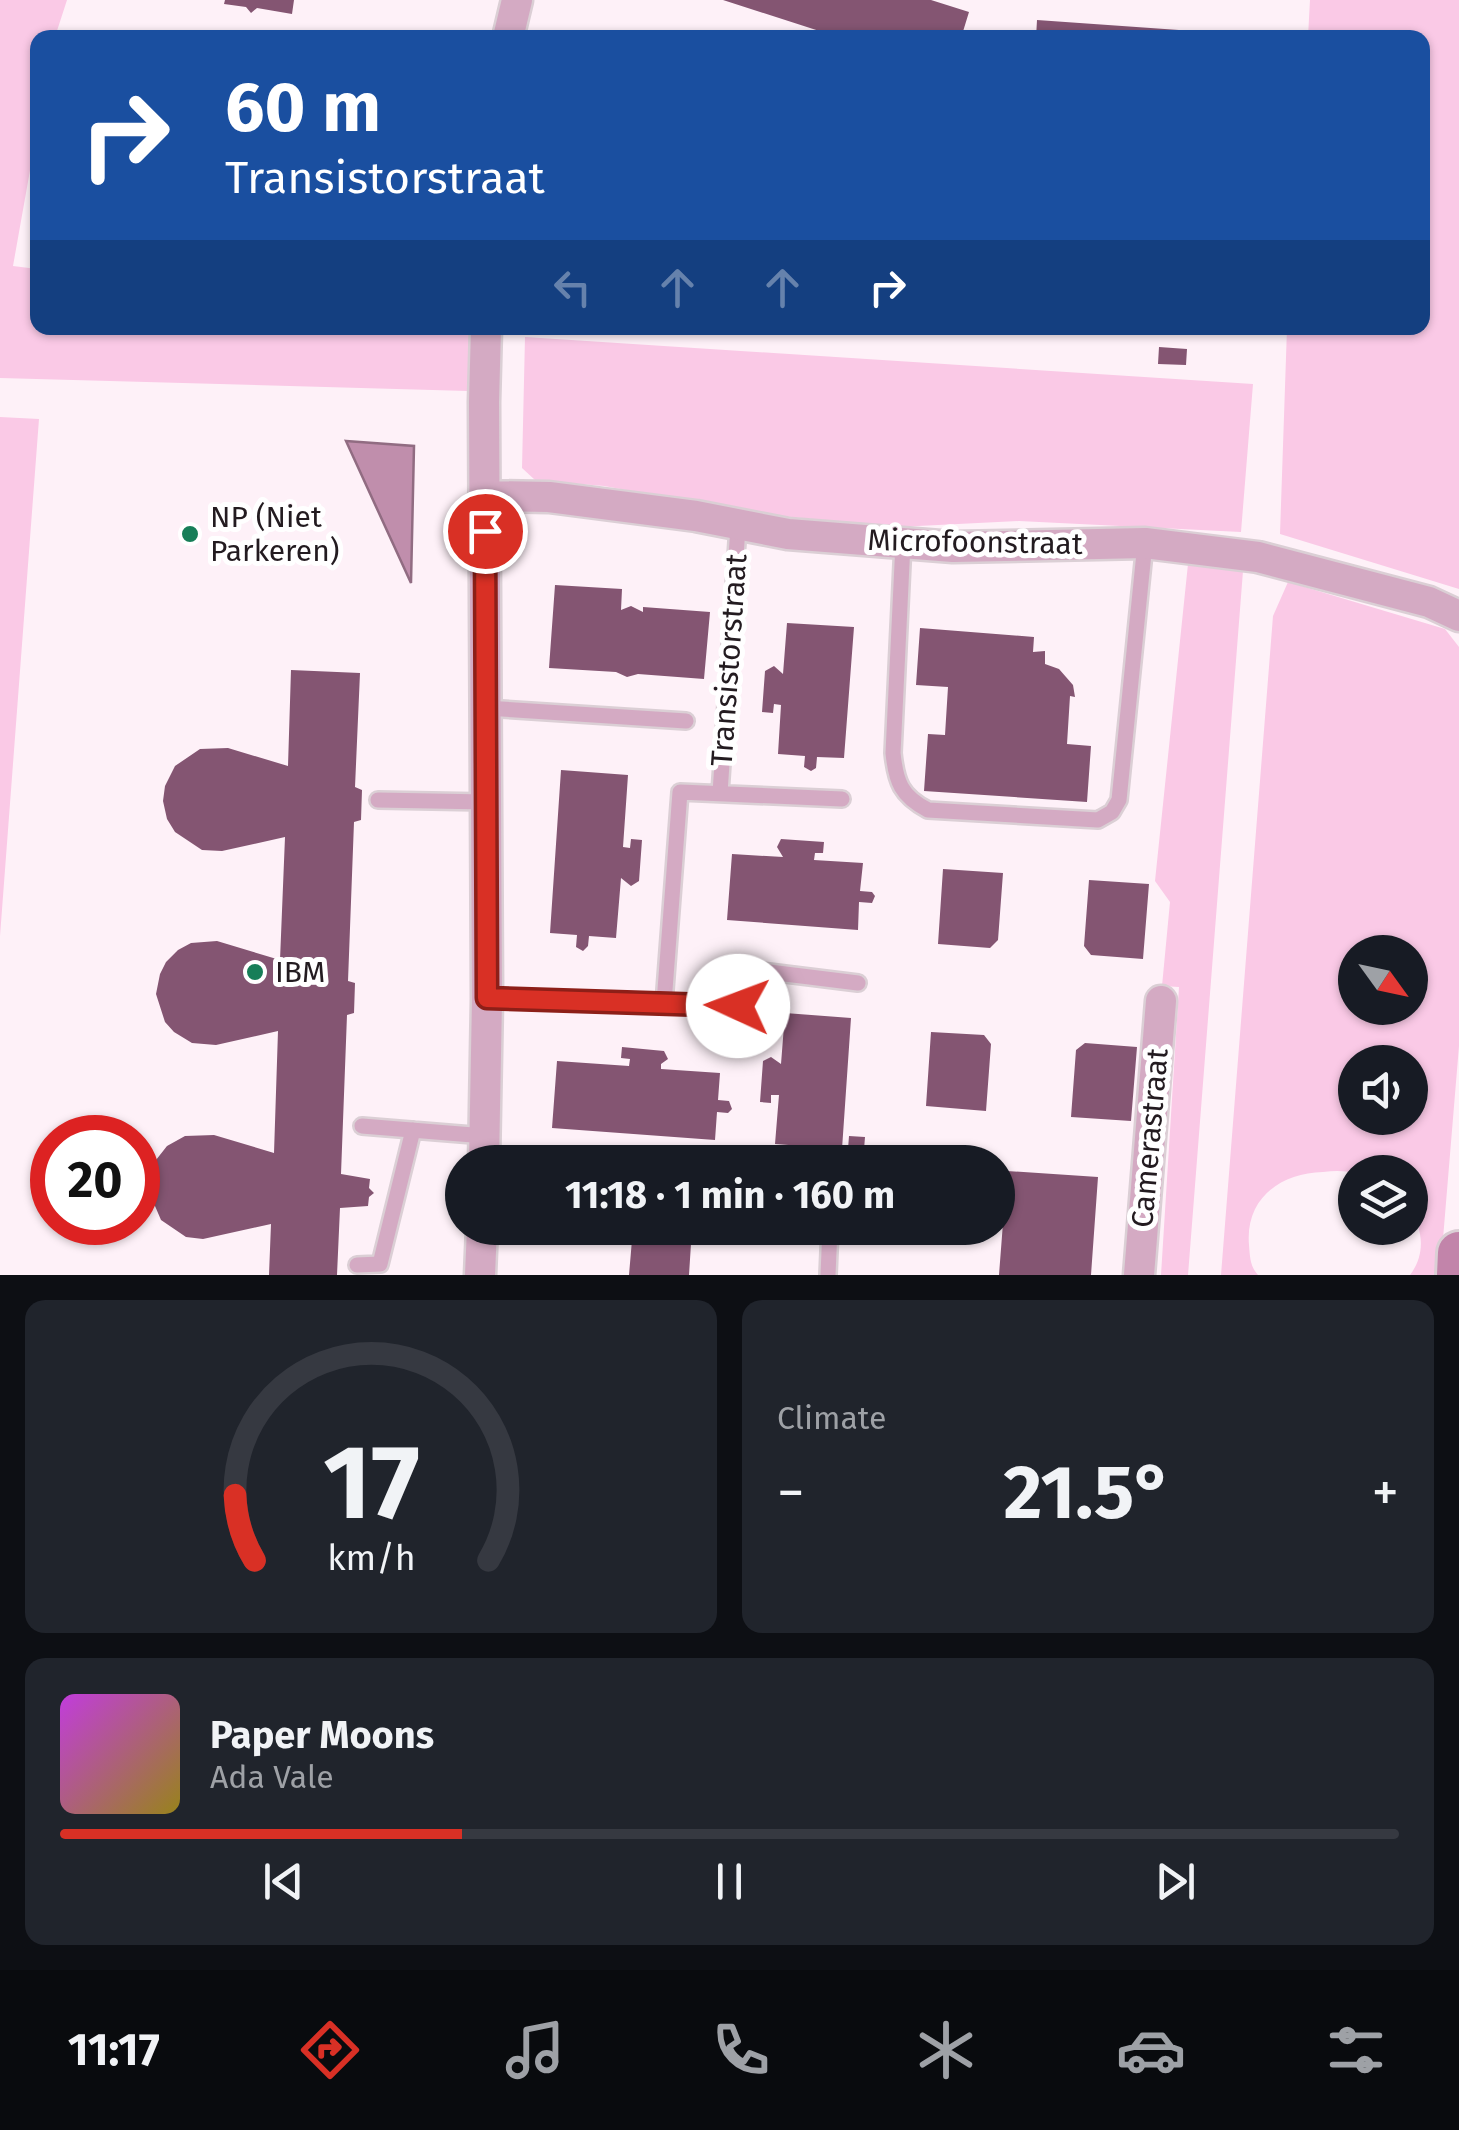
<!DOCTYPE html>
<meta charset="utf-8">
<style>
:root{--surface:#171b24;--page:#20242c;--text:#f1f3f6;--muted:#9ea1a6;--line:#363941;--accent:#d93025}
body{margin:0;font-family:"Fira Sans",sans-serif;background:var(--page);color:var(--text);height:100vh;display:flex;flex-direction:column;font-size:38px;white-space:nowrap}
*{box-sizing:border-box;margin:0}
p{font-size:32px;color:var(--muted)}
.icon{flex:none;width:55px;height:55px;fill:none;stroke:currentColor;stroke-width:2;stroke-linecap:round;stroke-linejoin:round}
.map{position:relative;height:1275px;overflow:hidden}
.drawer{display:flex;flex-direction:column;gap:25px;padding:25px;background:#0d0f14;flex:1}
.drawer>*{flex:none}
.guide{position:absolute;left:30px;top:30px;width:1400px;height:305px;border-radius:20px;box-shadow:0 2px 8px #0004;background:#1a4fa0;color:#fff;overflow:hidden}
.needle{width:65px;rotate:123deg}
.controls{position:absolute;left:1338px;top:935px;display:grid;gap:20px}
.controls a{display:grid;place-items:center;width:90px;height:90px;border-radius:50%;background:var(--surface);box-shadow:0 2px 8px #0004;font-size:50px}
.speed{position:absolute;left:30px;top:1115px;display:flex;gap:20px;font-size:50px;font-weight:700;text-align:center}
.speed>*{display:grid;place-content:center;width:130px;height:130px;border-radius:50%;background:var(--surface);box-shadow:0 2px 8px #0004;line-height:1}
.speed .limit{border:15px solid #d22;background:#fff;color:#111}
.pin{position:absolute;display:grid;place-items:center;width:85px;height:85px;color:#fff;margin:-42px;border:5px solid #fff;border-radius:50%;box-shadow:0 2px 10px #0007}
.me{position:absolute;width:110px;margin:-55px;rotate:272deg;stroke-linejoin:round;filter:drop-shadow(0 0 8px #0008)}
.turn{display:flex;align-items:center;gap:35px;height:210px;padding:0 30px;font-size:45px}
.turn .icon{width:130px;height:130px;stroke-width:2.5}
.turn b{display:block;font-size:70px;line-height:85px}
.lanes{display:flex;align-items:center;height:95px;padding:0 30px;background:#0003;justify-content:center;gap:50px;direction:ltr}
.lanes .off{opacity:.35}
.big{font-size:75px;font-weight:700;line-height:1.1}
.drawer .tile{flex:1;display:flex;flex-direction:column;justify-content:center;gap:15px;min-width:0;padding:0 35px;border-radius:20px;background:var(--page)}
.drawer .dial{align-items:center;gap:0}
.dial svg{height:260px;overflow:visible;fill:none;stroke:var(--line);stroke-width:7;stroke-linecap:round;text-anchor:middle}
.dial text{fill:var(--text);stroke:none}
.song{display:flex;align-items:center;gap:30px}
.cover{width:120px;height:120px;border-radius:15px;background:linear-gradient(135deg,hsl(290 70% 55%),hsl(50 70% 35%))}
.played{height:10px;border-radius:5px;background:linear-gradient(90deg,var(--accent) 30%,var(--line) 30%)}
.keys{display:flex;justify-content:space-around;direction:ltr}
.heat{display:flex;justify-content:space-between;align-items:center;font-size:55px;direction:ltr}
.drawer .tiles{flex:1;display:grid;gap:25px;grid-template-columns:1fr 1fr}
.tile:last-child{grid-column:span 2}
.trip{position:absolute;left:445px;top:1145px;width:570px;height:100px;border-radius:50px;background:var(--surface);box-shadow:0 2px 8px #0004;font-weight:700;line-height:100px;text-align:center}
.tab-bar{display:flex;height:160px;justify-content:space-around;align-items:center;background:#090b0e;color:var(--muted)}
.tab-bar .icon{width:70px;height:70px}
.tab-bar .current{color:var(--accent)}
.tab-bar b{font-size:45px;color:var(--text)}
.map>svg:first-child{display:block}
.green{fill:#fac9e6;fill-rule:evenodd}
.water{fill:#c08eac;stroke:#916c82;stroke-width:2.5}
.building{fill:#845572}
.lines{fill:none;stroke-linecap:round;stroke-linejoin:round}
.lane-casing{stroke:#dbcfd5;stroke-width:20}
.street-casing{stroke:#dbcfd5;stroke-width:35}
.secondary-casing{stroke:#dbcfd5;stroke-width:48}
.lane{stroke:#d4aac3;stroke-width:15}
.street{stroke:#d4aac3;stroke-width:30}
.secondary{stroke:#c284aa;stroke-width:42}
.route-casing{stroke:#8d1f18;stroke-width:25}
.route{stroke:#d93025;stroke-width:18}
.poi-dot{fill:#177e58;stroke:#fff;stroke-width:4}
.labels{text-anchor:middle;stroke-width:10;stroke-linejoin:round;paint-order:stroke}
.poi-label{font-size:30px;fill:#231b20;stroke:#fff;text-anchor:start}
.street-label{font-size:30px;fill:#231b20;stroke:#fff}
</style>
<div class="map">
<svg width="1459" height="1275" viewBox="0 0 1459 1275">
<rect width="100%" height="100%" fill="#fef1f8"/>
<path class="green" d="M 0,0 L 67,0 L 55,37 L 38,38 L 37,131 L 13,266 L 37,269 L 38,328 L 470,328 L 468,391 L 0,378 Z
M 1310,0 L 1459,0 L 1459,589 L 1280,534 L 1287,328 L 1422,328 L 1422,38 L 1308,37 Z
M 525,337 L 1253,384 L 1241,532 L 1019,521 L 898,527 L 760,514 L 604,486 L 535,480 L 522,468 Z
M 0,417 L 39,419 L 0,936 Z
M 1188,564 L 1243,571 L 1188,1275 L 1161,1275 L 1179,987 L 1162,986 L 1170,902 L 1155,881 Z
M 1288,582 L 1445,629 L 1459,647 L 1459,1046 L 1440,1275 L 1410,1275 C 1425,1256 1424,1230 1410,1211 L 1410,1172 L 1355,1174 C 1344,1170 1334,1171 1323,1172 C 1280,1173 1245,1199 1249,1245 C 1250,1257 1250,1266 1258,1275 L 1221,1275 L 1273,616 ZM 1355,952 L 1410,952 L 1410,1008 L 1355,1008 ZM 1355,1062 L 1410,1062 L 1410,1118 L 1355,1118 Z"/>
<path class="water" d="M 346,441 L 414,446 L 411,583 Z"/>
<path class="building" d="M 225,0 L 294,0 L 292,14 L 257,8 L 251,13 L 246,7 L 224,4 Z
M 723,0 L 931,0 L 969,12 L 961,38 L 841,38 Z
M 1037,20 L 1193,31 L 1192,38 L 1036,38 Z
M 1159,347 L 1187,349 L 1186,365 L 1158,364 Z
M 555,585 L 622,589 L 621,610 L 631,606 L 643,612 L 643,607 L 710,612 L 704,679 L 638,674 L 627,677 L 616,672 L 549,668 Z
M 787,623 L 854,627 L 844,758 L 817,757 L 816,768 L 811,771 L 804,767 L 805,756 L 778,754 L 781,705 L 774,704 L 773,713 L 762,712 L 765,671 L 774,666 L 783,674 Z
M 920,628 L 1034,637 L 1033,652 L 1045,651 L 1045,664 L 1059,669 L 1073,685 L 1075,697 L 1070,696 L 1067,744 L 1091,746 L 1087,802 L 924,791 L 928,734 L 945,735 L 948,687 L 916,685 Z
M 291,670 L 360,673 L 355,787 L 362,790 L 361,820 L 354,822 L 348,981 L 355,983 L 354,1013 L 347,1015 L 341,1174 L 370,1179 L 369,1188 L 374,1193 L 369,1197 L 368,1206 L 340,1208 L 337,1275 L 269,1275 L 271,1224 L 203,1239 L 186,1237 L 161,1220 L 149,1192 L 150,1176 L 156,1160 L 167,1146 L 185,1136 L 214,1135 L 274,1153 L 278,1031 L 216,1045 L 192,1043 L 174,1032 L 165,1022 L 156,994 L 160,974 L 166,962 L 178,950 L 191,943 L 217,941 L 280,960 L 285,837 L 222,851 L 202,850 L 175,832 L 167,819 L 163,801 L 165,786 L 175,766 L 200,749 L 228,748 L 288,766 Z
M 561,770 L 628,775 L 623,847 L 630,848 L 631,839 L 642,840 L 639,881 L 631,886 L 621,878 L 616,938 L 589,936 L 588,946 L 583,951 L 576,947 L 577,935 L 550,933 Z
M 781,839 L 824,842 L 823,853 L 815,853 L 814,860 L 863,863 L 860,891 L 872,892 L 875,896 L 872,903 L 859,902 L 858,930 L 727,920 L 732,854 L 783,857 L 777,847 Z
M 943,869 L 1003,873 L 998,940 L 990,948 L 938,944 Z
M 1089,880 L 1149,884 L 1143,959 L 1091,955 L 1084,946 Z
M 785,1013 L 851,1018 L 842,1149 L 814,1147 L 814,1158 L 809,1161 L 801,1156 L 802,1146 L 775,1144 L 779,1095 L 771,1095 L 771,1103 L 760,1102 L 763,1061 L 771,1057 L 781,1064 Z
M 931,1032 L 984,1035 L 991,1044 L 986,1111 L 926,1106 Z
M 1085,1043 L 1137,1047 L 1131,1121 L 1071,1117 L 1076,1050 Z
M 622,1047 L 664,1051 L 668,1059 L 661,1064 L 661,1069 L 720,1073 L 718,1100 L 729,1101 L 732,1109 L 728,1113 L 717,1112 L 715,1140 L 552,1128 L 557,1061 L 629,1066 L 630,1059 L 621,1058 Z
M 849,1136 L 865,1137 L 863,1162 L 847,1162 Z
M 1007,1171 L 1098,1177 L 1091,1275 L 999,1275 Z
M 633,1228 L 692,1228 L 689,1275 L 629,1275 Z"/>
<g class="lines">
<g class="lane-casing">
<path id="lane" d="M 903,543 L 893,753 C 896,782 901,796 928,810 L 1098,820 L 1112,812 L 1119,800 L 1145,543
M 486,708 L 686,721
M 720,793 L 738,527
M 378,800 L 486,802
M 487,999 L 738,1007 L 761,971 L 858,983
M 664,1003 L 680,792 L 842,799
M 362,1126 L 485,1136
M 484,1158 L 537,1162
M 357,1265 L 380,1264 L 413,1130
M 828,1275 L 830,1228"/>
</g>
<g class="street-casing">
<path id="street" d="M 508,38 L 517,0
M 484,496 L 549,497 L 696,516 L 788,534 L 953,547 L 1145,543 L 1258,557 L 1429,602 L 1459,616
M 484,1162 L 487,999 L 484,402 L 486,328
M 480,1275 L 482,1228
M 1139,1275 L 1161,1001"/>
</g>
<g class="secondary-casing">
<path id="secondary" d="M 1458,1275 L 1459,1253"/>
</g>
<use href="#lane" class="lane"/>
<use href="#street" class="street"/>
<use href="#secondary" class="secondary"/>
</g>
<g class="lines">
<g class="route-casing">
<path id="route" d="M 485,531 L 487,998 L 738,1006"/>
</g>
<use href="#route" class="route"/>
</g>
<g class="poi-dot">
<circle cx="190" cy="534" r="10"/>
<circle cx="255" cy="972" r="10"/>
</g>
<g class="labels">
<g class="poi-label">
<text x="210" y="527">NP (Niet<tspan x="210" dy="34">Parkeren)</tspan></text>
<text x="275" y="982">IBM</text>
</g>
<g class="street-label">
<text transform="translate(975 542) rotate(1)" y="10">Microfoonstraat</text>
<text transform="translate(729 660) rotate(-86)" y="10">Transistorstraat</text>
<text transform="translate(1150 1138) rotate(-85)" y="10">Camerastraat</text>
</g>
</g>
</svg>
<div class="controls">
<a><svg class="needle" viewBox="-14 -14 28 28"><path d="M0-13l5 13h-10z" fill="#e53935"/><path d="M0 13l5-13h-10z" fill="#9ea1a6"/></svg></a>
<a><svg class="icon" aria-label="sound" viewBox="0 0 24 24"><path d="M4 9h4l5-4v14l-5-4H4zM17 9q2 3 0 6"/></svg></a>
<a><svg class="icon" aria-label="layers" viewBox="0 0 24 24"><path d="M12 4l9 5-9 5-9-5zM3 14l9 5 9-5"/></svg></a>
</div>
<div class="speed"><div class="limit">20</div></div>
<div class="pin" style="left:485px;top:531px;background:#d93025"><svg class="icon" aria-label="arrive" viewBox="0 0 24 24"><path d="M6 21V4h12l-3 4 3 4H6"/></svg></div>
<svg class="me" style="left:738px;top:1006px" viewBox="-20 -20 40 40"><circle r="19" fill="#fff"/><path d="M0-13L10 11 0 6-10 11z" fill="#d93025"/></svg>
<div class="trip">11:18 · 1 min · 160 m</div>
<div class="guide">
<div class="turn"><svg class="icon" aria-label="right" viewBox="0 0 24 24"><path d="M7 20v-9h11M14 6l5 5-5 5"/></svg><div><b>60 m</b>Transistorstraat</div></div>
<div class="lanes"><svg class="icon off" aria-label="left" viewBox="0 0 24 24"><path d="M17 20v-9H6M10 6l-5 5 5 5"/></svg><svg class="icon off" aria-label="ahead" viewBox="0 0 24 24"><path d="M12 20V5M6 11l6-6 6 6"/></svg><svg class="icon off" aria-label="ahead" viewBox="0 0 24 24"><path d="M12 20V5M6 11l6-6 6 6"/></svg><svg class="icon" aria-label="right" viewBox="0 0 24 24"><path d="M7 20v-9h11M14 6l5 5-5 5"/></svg></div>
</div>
</div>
<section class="drawer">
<div class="tiles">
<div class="tile dial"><svg viewBox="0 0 100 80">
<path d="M14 69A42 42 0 1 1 86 69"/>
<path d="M14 69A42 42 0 0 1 8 49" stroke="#d93025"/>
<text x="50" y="56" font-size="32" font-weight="700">17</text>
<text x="50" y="72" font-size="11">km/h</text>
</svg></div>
<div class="tile"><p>Climate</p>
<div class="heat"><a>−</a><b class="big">21.5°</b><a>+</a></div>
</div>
<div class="tile">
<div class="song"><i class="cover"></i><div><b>Paper Moons</b><p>Ada Vale</p></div></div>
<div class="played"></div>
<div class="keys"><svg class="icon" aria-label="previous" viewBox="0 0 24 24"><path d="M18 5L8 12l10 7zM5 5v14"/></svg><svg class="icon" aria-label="pause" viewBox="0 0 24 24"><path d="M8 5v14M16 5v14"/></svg><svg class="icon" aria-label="next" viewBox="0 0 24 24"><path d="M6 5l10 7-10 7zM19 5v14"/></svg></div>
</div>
</div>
</section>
<nav class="tab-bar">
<b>11:17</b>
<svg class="icon current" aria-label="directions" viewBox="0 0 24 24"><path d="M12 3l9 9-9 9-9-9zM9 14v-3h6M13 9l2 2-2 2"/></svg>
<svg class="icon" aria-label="music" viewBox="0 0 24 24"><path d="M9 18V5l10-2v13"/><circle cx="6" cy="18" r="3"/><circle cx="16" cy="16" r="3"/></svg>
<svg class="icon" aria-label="phone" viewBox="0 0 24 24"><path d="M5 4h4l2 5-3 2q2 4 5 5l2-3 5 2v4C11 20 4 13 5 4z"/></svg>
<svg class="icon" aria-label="climate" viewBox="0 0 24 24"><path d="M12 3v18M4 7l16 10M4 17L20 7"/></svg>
<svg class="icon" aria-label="car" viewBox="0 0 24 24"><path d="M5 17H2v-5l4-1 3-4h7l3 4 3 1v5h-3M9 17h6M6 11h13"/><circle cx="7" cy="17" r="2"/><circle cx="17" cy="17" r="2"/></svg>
<svg class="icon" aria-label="filters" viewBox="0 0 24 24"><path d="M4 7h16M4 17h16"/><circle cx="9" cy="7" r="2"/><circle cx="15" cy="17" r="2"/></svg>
</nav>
